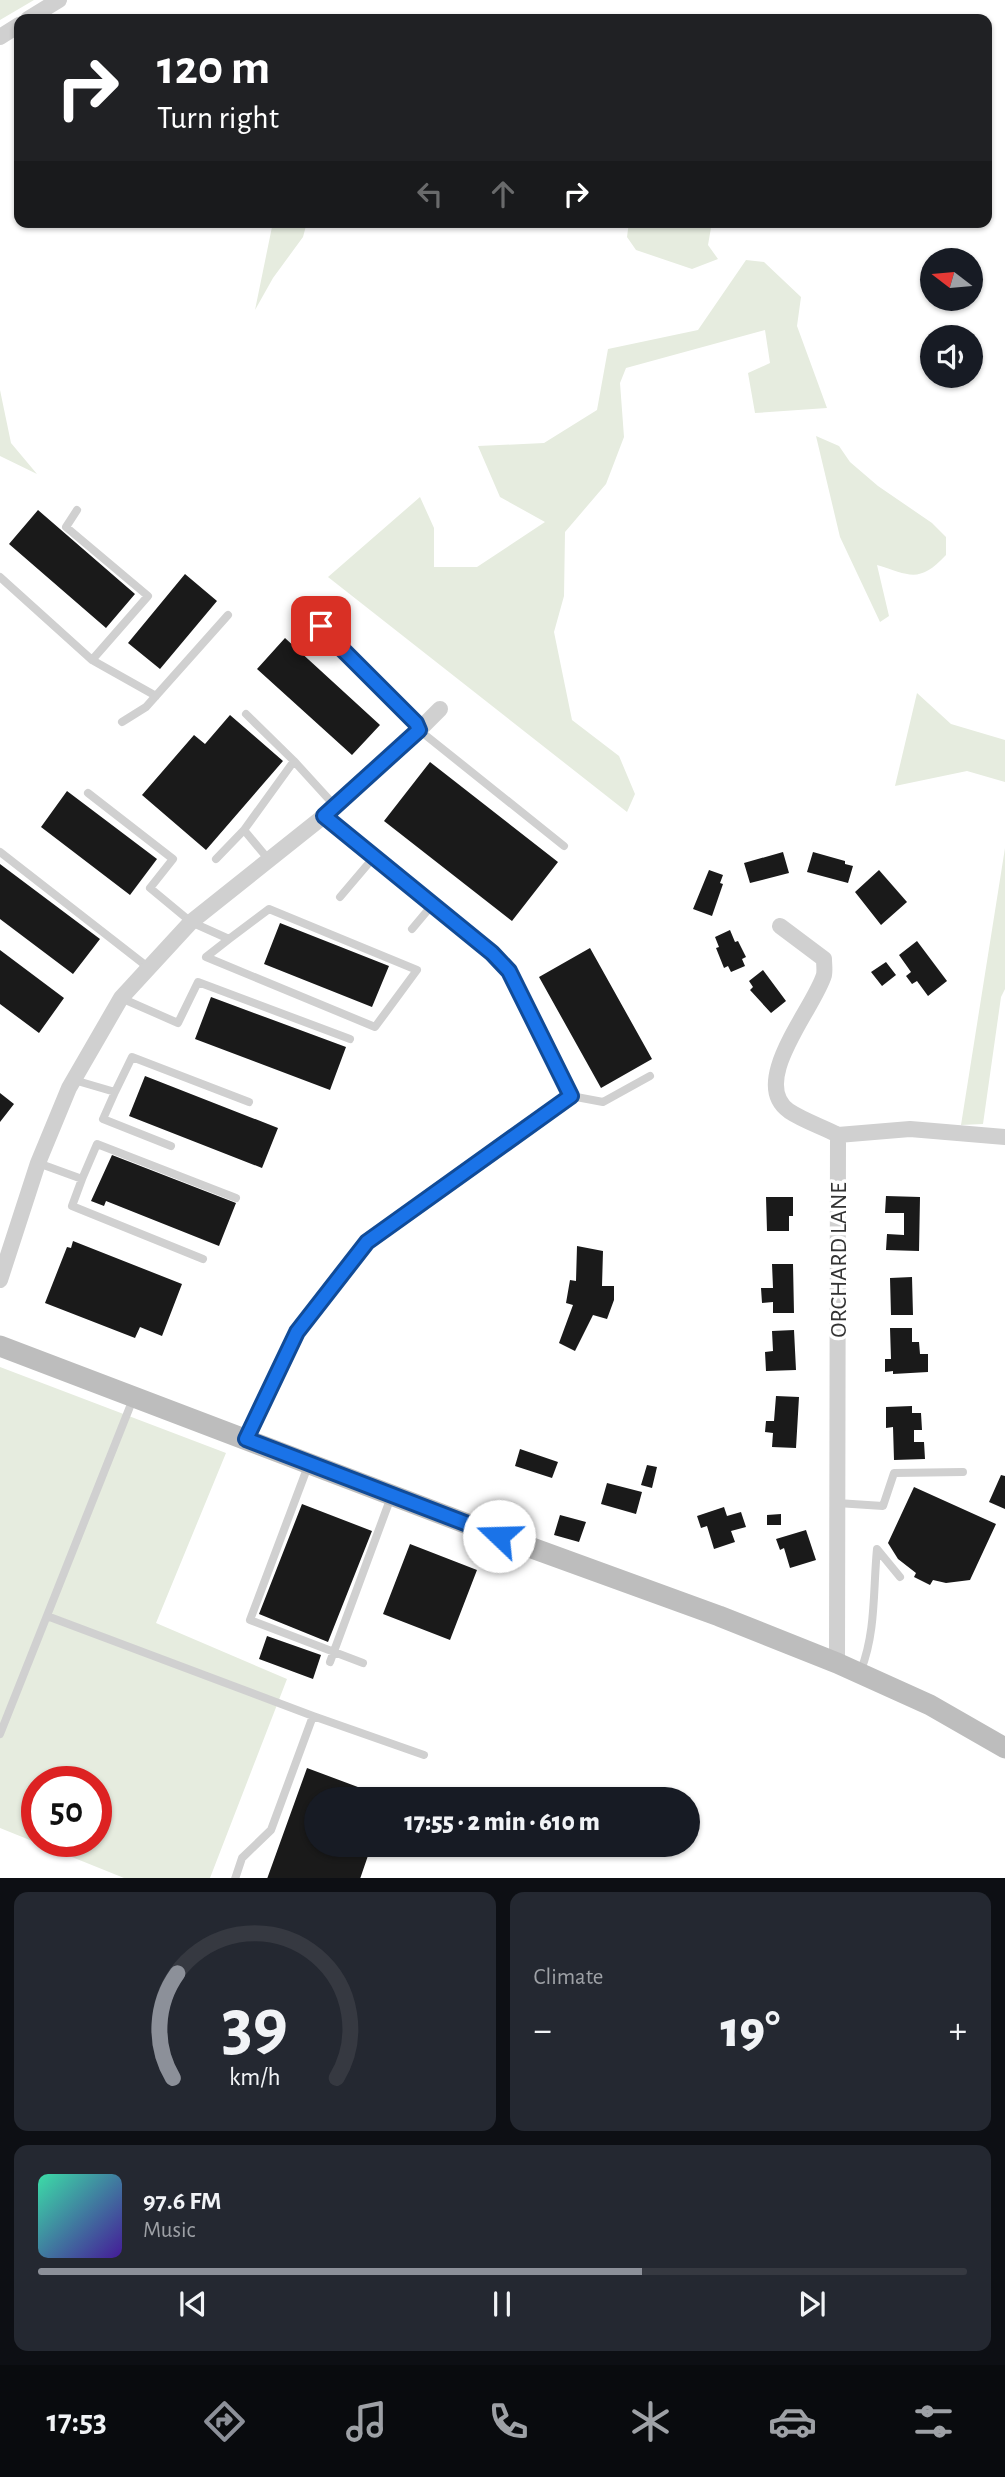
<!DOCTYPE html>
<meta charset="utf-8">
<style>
:root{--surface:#171b24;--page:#242831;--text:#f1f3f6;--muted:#9ea1a6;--line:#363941;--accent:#8c9099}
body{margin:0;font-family:"Alegreya Sans",sans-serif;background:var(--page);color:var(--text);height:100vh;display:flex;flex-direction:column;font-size:26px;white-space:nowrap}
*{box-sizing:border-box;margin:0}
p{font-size:23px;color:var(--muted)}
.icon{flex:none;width:38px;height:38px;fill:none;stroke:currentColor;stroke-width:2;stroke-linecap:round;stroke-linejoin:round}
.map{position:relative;height:1878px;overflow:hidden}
.side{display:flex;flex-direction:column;gap:14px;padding:14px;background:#0d0f14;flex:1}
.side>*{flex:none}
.banner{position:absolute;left:14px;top:14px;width:978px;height:214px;border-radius:14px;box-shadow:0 2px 5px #0004;background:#202124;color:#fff;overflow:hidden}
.needle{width:46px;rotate:286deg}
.controls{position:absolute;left:920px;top:248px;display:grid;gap:14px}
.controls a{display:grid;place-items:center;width:63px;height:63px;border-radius:50%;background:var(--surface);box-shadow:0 2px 5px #0004;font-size:35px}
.speed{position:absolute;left:21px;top:1766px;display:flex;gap:14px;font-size:35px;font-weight:700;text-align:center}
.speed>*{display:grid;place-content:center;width:91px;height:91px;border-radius:50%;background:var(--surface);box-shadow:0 2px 5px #0004;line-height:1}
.speed .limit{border:10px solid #d22;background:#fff;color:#111}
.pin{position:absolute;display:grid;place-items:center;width:60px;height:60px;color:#fff;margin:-30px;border-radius:14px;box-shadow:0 4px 10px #0006}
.me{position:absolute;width:77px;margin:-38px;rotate:291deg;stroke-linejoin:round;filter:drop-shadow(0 0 5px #0008)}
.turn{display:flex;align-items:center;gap:24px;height:147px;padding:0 28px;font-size:32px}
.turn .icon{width:91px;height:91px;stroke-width:2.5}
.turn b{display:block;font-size:49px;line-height:60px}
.lanes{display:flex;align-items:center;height:66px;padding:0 28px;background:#0003;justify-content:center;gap:35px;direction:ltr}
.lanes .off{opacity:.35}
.big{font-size:52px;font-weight:800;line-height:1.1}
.side .tile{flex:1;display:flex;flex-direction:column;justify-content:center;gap:10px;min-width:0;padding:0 24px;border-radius:14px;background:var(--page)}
.side .dial{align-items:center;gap:0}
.dial svg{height:182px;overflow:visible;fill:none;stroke:var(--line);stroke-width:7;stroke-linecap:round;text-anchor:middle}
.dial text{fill:var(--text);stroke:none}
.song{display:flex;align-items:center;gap:21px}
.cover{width:84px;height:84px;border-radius:10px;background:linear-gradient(135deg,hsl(160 70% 55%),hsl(260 70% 35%))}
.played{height:7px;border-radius:4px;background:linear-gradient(90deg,var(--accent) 65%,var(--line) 65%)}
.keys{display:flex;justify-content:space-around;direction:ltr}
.heat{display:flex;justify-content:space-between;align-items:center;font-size:38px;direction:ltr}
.side .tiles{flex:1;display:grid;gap:14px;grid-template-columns:1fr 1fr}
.tile:last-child{grid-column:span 2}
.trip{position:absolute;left:304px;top:1787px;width:396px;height:70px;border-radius:35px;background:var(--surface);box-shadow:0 2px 5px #0004;font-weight:800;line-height:70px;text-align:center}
.menu{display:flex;height:112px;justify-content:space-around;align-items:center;background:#090b0e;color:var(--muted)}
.menu .icon{width:49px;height:49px}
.menu .active{color:var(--accent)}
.menu b{font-size:32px;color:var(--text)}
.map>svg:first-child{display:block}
.green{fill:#e6ecdf;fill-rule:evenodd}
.building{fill:#1a1a1a}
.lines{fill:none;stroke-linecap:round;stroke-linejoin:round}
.lane{stroke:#d0d0d0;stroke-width:8}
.street{stroke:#d0d0d0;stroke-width:16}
.secondary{stroke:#bdbdbd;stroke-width:21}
.route-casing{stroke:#114b97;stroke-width:18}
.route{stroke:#1a73e8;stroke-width:12}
.labels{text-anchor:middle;stroke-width:7;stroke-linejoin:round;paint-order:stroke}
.street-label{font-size:24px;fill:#333;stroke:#fff}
</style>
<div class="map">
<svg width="1005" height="1879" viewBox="0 0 1005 1879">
<rect width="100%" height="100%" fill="#fff"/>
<path class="green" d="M 0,0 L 34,0 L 0,20 Z
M 273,222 L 307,222 L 303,237 L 273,278 L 255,310 Z
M 629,222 L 712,222 L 708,245 L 718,259 L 692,269 L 636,250 L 627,237 Z
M 746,260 L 764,262 L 801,297 L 797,326 L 827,408 L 755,413 L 748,373 L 770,363 L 765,330 L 626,368 L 620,383 L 624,437 L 606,484 L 565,532 L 564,596 L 554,632 L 572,720 L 619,756 L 635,794 L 627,812 L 328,577 L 420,497 L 434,528 L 434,567 L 477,567 L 545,522 L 500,497 L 478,446 L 544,443 L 597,410 L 608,349 L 698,330 Z
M 0,390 L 11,443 L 37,474 L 0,456 Z
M 816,436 L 839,446 L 850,462 L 878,486 L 932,523 L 946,537 L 946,555 C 919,584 910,575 877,565 L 889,616 L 880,622 L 840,537 Z
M 917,693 L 951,724 L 1005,740 L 1005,782 L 967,771 L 895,786 Z
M 1005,848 L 1005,989 L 1001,997 L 983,1124 L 961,1125 Z
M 0,1367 L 226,1453 L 156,1623 L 287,1679 L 210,1878 L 124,1878 L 0,1828 ZM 37,1782 L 96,1782 L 96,1841 L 37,1841 Z"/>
<path class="building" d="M 38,510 L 135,594 L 106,628 L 9,544 Z
M 185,574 L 217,601 L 160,669 L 128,643 Z
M 285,638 L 380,725 L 352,755 L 257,669 Z
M 230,715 L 283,761 L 206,850 L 142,795 L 194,735 L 205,744 Z
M 430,762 L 558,862 L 512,921 L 384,821 Z
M 67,791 L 157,859 L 130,895 L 41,827 Z
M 783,852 L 789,873 L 750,883 L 744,863 Z
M 813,852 L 845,861 L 845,864 L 853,866 L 848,883 L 807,872 Z
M 0,864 L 100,939 L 73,974 L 0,919 Z
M 709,870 L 723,875 L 720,883 L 723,884 L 712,916 L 693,909 Z
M 879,870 L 907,902 L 881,925 L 855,892 Z
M 280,923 L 389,966 L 372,1007 L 264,964 Z
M 730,930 L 735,942 L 738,941 L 746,957 L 742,959 L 745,966 L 731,972 L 728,966 L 724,968 L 716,948 L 719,947 L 715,937 Z
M 917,941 L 947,981 L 928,996 L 917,981 L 912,984 L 906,976 L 911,972 L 899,955 Z
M 590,948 L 652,1059 L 601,1088 L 539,977 Z
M 0,950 L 64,998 L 39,1033 L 0,1004 Z
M 886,962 L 896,975 L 882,986 L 871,972 Z
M 763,970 L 786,1001 L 771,1013 L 750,990 L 753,987 L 749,981 Z
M 211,997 L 346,1047 L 330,1090 L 195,1039 Z
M 145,1076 L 278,1128 L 262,1168 L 129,1116 Z
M 0,1093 L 14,1104 L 0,1122 Z
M 112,1155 L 236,1203 L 219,1246 L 106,1201 L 104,1206 L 91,1201 Z
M 886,1196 L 920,1197 L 919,1251 L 886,1250 L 887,1234 L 904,1235 L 904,1213 L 885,1213 Z
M 766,1197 L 793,1197 L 793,1216 L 789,1216 L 789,1231 L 767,1231 Z
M 73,1241 L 182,1284 L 162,1336 L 140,1327 L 135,1338 L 45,1303 L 67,1247 L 71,1248 Z
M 577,1246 L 603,1251 L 602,1286 L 614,1286 L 614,1300 L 607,1319 L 593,1315 L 575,1351 L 559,1343 L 573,1305 L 566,1303 L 570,1280 L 576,1281 Z
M 772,1264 L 793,1264 L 794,1313 L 773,1313 L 773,1302 L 762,1303 L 761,1288 L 773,1288 Z
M 912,1277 L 913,1315 L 891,1315 L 890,1278 Z
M 890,1328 L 912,1328 L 912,1342 L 919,1342 L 920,1354 L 928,1354 L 928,1372 L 893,1374 L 893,1371 L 885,1372 L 885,1359 L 891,1359 Z
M 794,1330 L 796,1370 L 766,1371 L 765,1352 L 773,1351 L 772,1331 Z
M 776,1396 L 799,1397 L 796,1448 L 772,1447 L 773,1433 L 765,1432 L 766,1421 L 774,1421 Z
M 912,1406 L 912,1413 L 921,1413 L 922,1430 L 914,1430 L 914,1442 L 924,1442 L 925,1459 L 894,1460 L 893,1427 L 886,1428 L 886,1407 Z
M 520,1449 L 558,1462 L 552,1478 L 515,1466 Z
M 647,1465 L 657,1467 L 652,1488 L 641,1485 Z
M 1001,1475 L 1005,1476 L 1005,1509 L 989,1502 Z
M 607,1483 L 642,1492 L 636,1514 L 601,1504 Z
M 914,1487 L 996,1524 L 970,1580 L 946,1583 L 933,1580 L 930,1585 L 914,1577 L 916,1573 L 898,1559 L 888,1543 Z
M 302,1504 L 372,1531 L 328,1642 L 259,1614 Z
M 724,1507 L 727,1516 L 741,1512 L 746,1527 L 731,1531 L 735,1542 L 714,1549 L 707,1526 L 701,1528 L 697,1516 Z
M 781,1514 L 781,1525 L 767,1525 L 767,1515 Z
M 560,1515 L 586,1522 L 579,1542 L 554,1535 Z
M 806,1530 L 816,1560 L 790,1568 L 784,1548 L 780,1550 L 776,1539 Z
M 410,1544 L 477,1570 L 450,1640 L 383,1614 Z
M 267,1636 L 321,1655 L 313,1679 L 259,1659 Z
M 307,1768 L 390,1799 L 317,1799 L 317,1844 L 372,1844 L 360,1879 L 267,1879 Z"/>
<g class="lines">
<path class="lane" d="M 77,510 L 66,527 L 148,596 L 92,660
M 0,577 L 92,660 L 156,696
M 322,626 L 328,635 L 416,723 L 419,730 L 564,846
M 246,714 L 294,761
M 122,722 L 146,707 L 228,615
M 88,793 L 173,859 L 150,888 L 191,922 L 229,939 L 269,909 L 417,970 L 375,1027 L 206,957 L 229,939
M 244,830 L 269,860
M 0,852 L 149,968
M 216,859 L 244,830 L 294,761 L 335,806
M 340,897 L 374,857
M 412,929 L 433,904
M 121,998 L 178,1023 L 198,982 L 350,1039
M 74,1080 L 115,1092 L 132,1057 L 249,1102
M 115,1092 L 103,1119 L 171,1146
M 571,1096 L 603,1102 L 650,1076
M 38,1163 L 82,1179 L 97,1144 L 236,1198
M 82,1179 L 72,1206 L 203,1259
M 246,1439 L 297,1332 L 367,1242 L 571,1096 L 509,971 L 492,953 L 324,816
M 308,1466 L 250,1620 L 363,1663
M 837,1503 L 883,1506 L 894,1473 L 963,1472
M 47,1616 L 313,1716 L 424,1755
M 330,1662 L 391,1497
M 861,1670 C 876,1632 873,1590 877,1549 L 900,1577
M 0,1734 L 133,1399
M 235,1879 L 242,1858 L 271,1830 L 313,1716"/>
<path class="street" d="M 28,19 L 59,0
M 0,37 L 19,25
M 780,926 L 824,959 C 824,964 825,970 824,975 C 815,1007 748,1082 789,1111 C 804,1121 823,1127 838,1135
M 838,1135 L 910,1129 L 1005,1137
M 0,1280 L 38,1163 L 69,1088 L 121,998 L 191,922 L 324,816 L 419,730 L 440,709
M 837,1663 L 838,1135"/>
<path class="secondary" d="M 0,1346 L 499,1536 L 719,1616 L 837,1663 L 930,1705 L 1005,1748"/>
</g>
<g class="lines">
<g class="route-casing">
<path id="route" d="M 321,626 L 328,635 L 416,723 L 419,730 L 324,816 L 492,953 L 509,971 L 571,1096 L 367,1242 L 297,1332 L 246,1439 L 499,1536"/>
</g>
<use href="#route" class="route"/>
</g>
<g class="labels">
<g class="street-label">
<text transform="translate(838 1260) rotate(-90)" y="8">ORCHARD LANE</text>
</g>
</g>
</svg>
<div class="controls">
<a><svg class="needle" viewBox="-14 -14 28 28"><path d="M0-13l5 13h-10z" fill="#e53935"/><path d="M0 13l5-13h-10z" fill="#9ea1a6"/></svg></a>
<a><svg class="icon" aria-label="sound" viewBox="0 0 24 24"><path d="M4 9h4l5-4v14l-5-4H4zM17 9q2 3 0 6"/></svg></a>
</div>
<div class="speed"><div class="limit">50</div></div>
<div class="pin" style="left:321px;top:626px;background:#d93025"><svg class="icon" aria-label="arrive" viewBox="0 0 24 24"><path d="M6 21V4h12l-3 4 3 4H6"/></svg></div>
<svg class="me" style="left:499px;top:1536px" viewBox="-20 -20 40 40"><circle r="19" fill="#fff"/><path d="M0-13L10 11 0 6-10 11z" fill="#1a73e8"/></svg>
<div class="trip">17:55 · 2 min · 610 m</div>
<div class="banner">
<div class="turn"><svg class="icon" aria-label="right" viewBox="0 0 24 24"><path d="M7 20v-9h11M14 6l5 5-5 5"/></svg><div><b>120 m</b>Turn right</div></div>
<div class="lanes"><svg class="icon off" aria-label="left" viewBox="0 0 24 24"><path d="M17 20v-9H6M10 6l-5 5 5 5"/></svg><svg class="icon off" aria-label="ahead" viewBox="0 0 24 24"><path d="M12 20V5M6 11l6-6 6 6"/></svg><svg class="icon" aria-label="right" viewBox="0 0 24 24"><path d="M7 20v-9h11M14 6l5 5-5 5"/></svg></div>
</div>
</div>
<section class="side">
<div class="tiles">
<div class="tile dial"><svg viewBox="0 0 100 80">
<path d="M14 69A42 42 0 1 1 86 69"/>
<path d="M14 69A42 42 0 0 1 16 23" stroke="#8c9099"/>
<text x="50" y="56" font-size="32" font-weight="700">39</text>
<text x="50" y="72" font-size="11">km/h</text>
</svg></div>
<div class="tile"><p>Climate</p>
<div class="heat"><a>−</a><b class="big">19°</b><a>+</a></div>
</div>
<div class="tile">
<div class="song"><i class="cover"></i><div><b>97.6 FM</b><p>Music</p></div></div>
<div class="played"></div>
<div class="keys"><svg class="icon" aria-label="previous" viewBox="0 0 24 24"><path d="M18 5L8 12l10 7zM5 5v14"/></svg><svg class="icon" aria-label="pause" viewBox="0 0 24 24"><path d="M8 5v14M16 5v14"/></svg><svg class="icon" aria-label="next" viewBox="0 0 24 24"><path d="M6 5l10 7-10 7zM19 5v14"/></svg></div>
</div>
</div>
</section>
<nav class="menu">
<b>17:53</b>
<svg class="icon active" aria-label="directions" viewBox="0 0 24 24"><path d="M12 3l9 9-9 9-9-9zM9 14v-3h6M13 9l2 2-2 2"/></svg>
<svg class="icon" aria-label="music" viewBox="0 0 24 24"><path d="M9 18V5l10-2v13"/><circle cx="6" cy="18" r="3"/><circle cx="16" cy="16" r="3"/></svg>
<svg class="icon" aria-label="phone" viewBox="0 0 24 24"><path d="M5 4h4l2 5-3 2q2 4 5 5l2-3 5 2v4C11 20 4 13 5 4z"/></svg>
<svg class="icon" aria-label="climate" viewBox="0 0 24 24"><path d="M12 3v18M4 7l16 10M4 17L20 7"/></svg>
<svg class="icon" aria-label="car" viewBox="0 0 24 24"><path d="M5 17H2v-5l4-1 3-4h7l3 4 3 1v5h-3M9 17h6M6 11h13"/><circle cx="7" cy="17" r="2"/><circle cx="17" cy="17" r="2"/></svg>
<svg class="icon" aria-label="filters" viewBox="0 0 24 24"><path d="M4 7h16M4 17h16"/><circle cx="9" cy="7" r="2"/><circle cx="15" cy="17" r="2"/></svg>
</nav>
